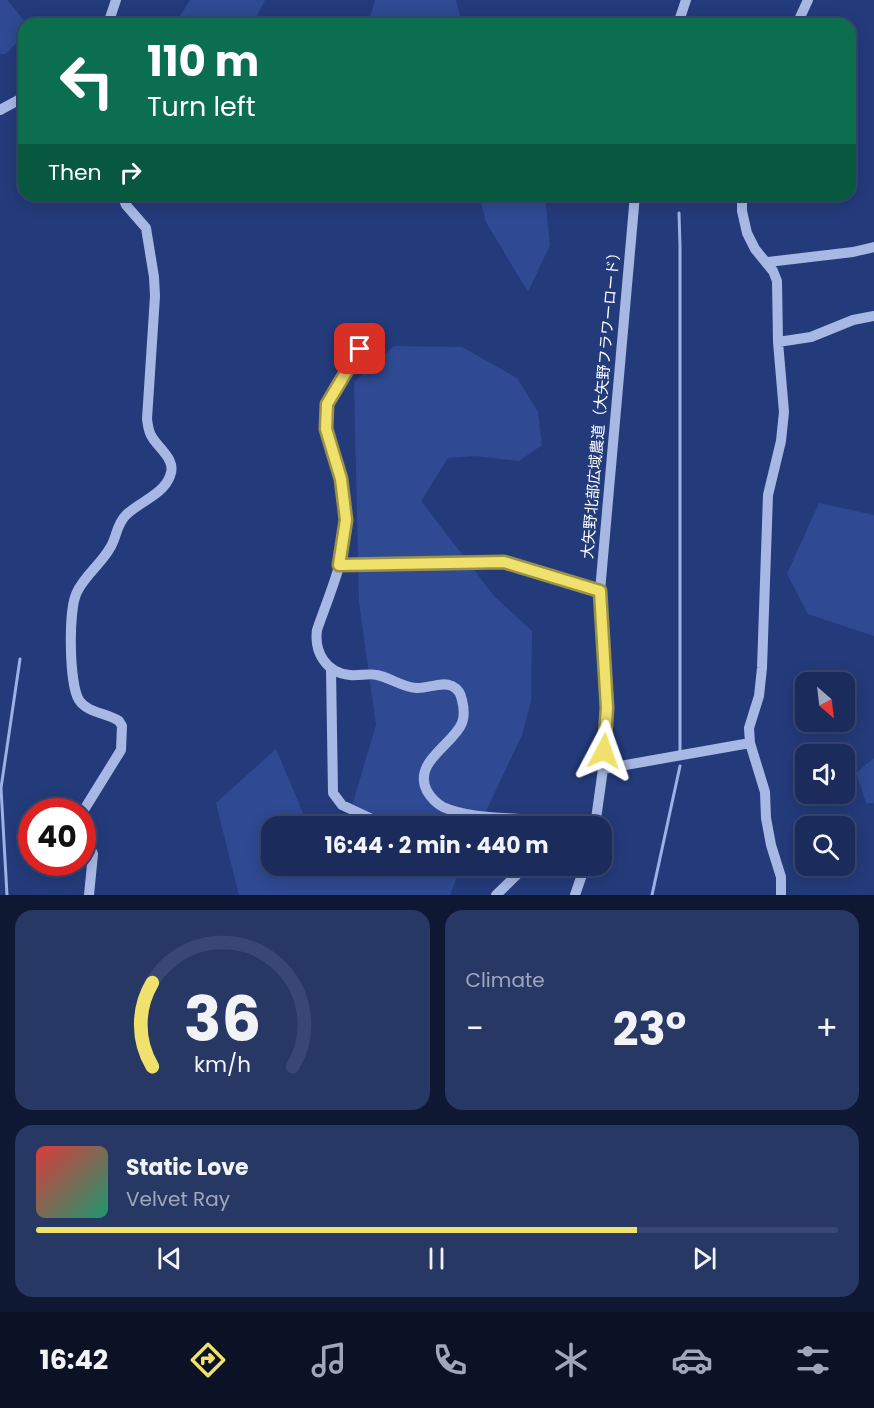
<!DOCTYPE html>
<meta charset="utf-8">
<style>
:root{--surface:#1b2c5c;--page:#283865;--text:#f1f3f6;--muted:#a0a7bb;--line:#394872;--accent:#efe16c}
body{margin:0;font-family:Poppins,"Noto Sans JP",sans-serif;background:var(--page);color:var(--text);height:100vh;display:flex;flex-direction:column;font-size:22px;white-space:nowrap}
*{box-sizing:border-box;margin:0}
p{font-size:20px;color:var(--muted)}
.icon{flex:none;width:33px;height:33px;fill:none;stroke:currentColor;stroke-width:2;stroke-linecap:round;stroke-linejoin:round}
.map{position:relative;height:895px;overflow:hidden}
.details{display:flex;flex-direction:column;gap:15px;padding:15px;background:#0f1833;flex:1}
.details>*{flex:none}
.banner{position:absolute;left:18px;top:18px;width:838px;height:183px;border-radius:18px;box-shadow:0 3px 15px #0003,0 0 0 2px var(--line);background:#0b6e4f;color:#fff;overflow:hidden}
.needle{width:39px;rotate:152deg}
.controls{position:absolute;left:795px;top:672px;display:grid;gap:12px}
.controls a{display:grid;place-items:center;width:60px;height:60px;border-radius:12px;background:var(--surface);box-shadow:0 3px 15px #0003,0 0 0 2px var(--line);font-size:30px}
.speed{position:absolute;left:18px;top:798px;display:flex;gap:12px;font-size:30px;font-weight:700;text-align:center}
.speed>*{display:grid;place-content:center;width:78px;height:78px;border-radius:50%;background:var(--surface);box-shadow:0 3px 15px #0003,0 0 0 2px var(--line);line-height:1}
.speed .limit{border:9px solid #d22;background:#fff;color:#111}
.pin{position:absolute;display:grid;place-items:center;width:51px;height:51px;color:#fff;margin:-26px;border-radius:12px;box-shadow:0 3px 9px #0006}
.me{position:absolute;width:66px;margin:-33px;rotate:4deg;stroke-linejoin:round;filter:drop-shadow(0 0 4px #0008)}
.turn{display:flex;align-items:center;gap:21px;height:126px;padding:0 30px;font-size:27px}
.turn .icon{width:78px;height:78px;stroke-width:2.5}
.turn b{display:block;font-size:42px;line-height:51px}
.then{display:flex;align-items:center;height:57px;padding:0 30px;background:#0003;gap:12px;font-size:22px}
.big{font-size:45px;font-weight:700;line-height:1.1}
.details .widget{flex:1;display:flex;flex-direction:column;justify-content:center;gap:9px;min-width:0;padding:0 21px;border-radius:18px;background:var(--page)}
.details .dial{align-items:center;gap:0}
.dial svg{height:156px;overflow:visible;fill:none;stroke:var(--line);stroke-width:7;stroke-linecap:round;text-anchor:middle}
.dial text{fill:var(--text);stroke:none}
.song{display:flex;align-items:center;gap:18px}
.cover{width:72px;height:72px;border-radius:9px;background:linear-gradient(135deg,hsl(0 70% 55%),hsl(160 70% 35%))}
.played{height:6px;border-radius:3px;background:linear-gradient(90deg,var(--accent) 75%,var(--line) 75%)}
.keys{display:flex;justify-content:space-around;direction:ltr}
.heat{display:flex;justify-content:space-between;align-items:center;font-size:33px;direction:ltr}
.details .tiles{flex:1;display:grid;gap:15px;grid-template-columns:1fr 1fr}
.widget:last-child{grid-column:span 2}
.trip{position:absolute;left:261px;top:816px;width:351px;height:60px;border-radius:18px;background:var(--surface);box-shadow:0 3px 15px #0003,0 0 0 2px var(--line);font-weight:700;line-height:60px;text-align:center}
.menu{display:flex;height:96px;justify-content:space-around;align-items:center;background:#0b1225;color:var(--muted)}
.menu .icon{width:42px;height:42px}
.menu .current{color:var(--accent)}
.menu b{font-size:27px;color:var(--text)}
.map>svg:first-child{display:block}
.green{fill:#2f4a93}
.lines{fill:none;stroke-linecap:round;stroke-linejoin:round}
.stream{stroke:#9cb1e5;stroke-width:3}
.minor{stroke:#a8b8e5;stroke-width:10}
.route-casing{stroke:#9b9246;stroke-width:15}
.route{stroke:#efe16c;stroke-width:10}
.labels{text-anchor:middle;stroke-width:6;stroke-linejoin:round;paint-order:stroke}
.street-label{font-size:15px;fill:#fff;stroke:#243b7b}
</style>
<div class="map">
<svg width="874" height="895" viewBox="0 0 874 895">
<rect width="100%" height="100%" fill="#243b7b"/>
<path class="green" d="M 0,0 L 7,0 L 27,24 L 24,24 L 24,35 L 6,54 L 0,54 Z
M 190,0 L 265,0 L 253,24 L 175,24 Z
M 375,0 L 456,0 L 462,24 L 368,24 Z
M 479,195 L 545,195 L 550,245 L 528,292 L 486,222 Z
M 394,346 L 462,347 L 517,378 L 538,412 L 542,445 L 519,461 L 475,456 L 448,458 L 421,501 L 494,596 L 532,631 L 531,701 L 522,735 L 479,826 L 346,826 L 376,725 L 359,602 L 354,382 Z
M 819,503 L 874,515 L 874,636 L 808,614 L 787,574 Z
M 276,749 L 306,820 L 315,826 L 272,826 L 272,866 L 461,866 L 450,895 L 239,895 L 216,803 Z
M 874,758 L 874,803 L 866,803 L 856,773 Z"/>
<g class="lines">
<path class="stream" d="M 679,213 L 680,246 L 680,751
M 7,895 L 1,788 L 20,659
M 652,895 L 680,766"/>
<path class="minor" d="M 108,24 L 116,0
M 678,24 L 686,0
M 797,24 L 808,0
M 0,110 L 24,97
M 742,195 L 742,211 L 747,233 L 755,249 L 773,271 L 777,281 L 778,342 L 784,412 L 781,441 L 768,495 L 762,668 L 759,696 L 749,728 L 750,743 L 765,792 L 766,818 L 771,845 L 781,877 L 781,895
M 768,262 L 853,252 L 874,247
M 778,342 L 811,337 L 853,320 L 874,316
M 360,349 C 349,366 333,384 327,404 C 318,433 347,486 347,520 C 346,558 329,595 317,630 C 314,652 326,673 350,675 C 359,676 369,673 377,675 C 391,678 402,687 416,688 C 428,689 441,681 452,686 C 458,689 461,694 462,700 C 464,708 465,715 462,723 C 453,745 412,762 427,791 C 431,798 436,803 443,807 C 470,819 505,817 533,820 L 536,826
M 339,565 L 504,562 L 600,591
M 331,669 L 333,793 L 342,805 L 376,821
M 603,769 L 750,743
M 82,813 L 121,750 L 122,726 L 119,721 C 107,713 87,713 79,700 C 69,684 68,609 77,592 C 85,575 101,564 110,548 C 117,537 116,525 126,515 C 139,502 163,495 170,476 C 177,460 159,449 152,437 C 148,431 148,425 147,419 L 155,296 L 154,277 L 146,228 L 126,205 L 122,195
M 595,826 L 603,769 L 607,708 L 600,591 L 635,195
M 82,829 L 93,854 L 89,895
M 496,895 L 526,866
M 575,895 L 585,866"/>
</g>
<g class="lines">
<g class="route-casing">
<path id="route" d="M 360,349 L 327,404 L 326,429 L 341,479 L 346,520 L 339,565 L 504,562 L 600,591 L 607,708 L 604,751"/>
</g>
<use href="#route" class="route"/>
</g>
<g class="labels">
<g class="street-label">
<text transform="translate(601 402) rotate(-85)" y="5">大矢野北部広域農道（大矢野フラワーロード）</text>
</g>
</g>
</svg>
<div class="controls">
<a><svg class="needle" viewBox="-14 -14 28 28"><path d="M0-13l5 13h-10z" fill="#e53935"/><path d="M0 13l5-13h-10z" fill="#a0a7bb"/></svg></a>
<a><svg class="icon" aria-label="sound" viewBox="0 0 24 24"><path d="M4 9h4l5-4v14l-5-4H4zM17 9q2 3 0 6"/></svg></a>
<a><svg class="icon" aria-label="search" viewBox="0 0 24 24"><circle cx="10" cy="10" r="6"/><path d="M15 15l6 6"/></svg></a>
</div>
<div class="speed"><div class="limit">40</div></div>
<div class="pin" style="left:360px;top:349px;background:#d93025"><svg class="icon" aria-label="arrive" viewBox="0 0 24 24"><path d="M6 21V4h12l-3 4 3 4H6"/></svg></div>
<svg class="me" style="left:604px;top:751px" viewBox="-20 -20 40 40"><path d="M0-17L14 15 0 8-14 15z" fill="#efe16c" stroke="#fff" stroke-width="4"/></svg>
<div class="trip">16:44 · 2 min · 440 m</div>
<div class="banner">
<div class="turn"><svg class="icon" aria-label="left" viewBox="0 0 24 24"><path d="M17 20v-9H6M10 6l-5 5 5 5"/></svg><div><b>110 m</b>Turn left</div></div>
<div class="then">Then<svg class="icon" aria-label="right" viewBox="0 0 24 24"><path d="M7 20v-9h11M14 6l5 5-5 5"/></svg></div>
</div>
</div>
<section class="details">
<div class="tiles">
<div class="widget dial"><svg viewBox="0 0 100 80">
<path d="M14 69A42 42 0 1 1 86 69"/>
<path d="M14 69A42 42 0 0 1 14 26" stroke="#efe16c"/>
<text x="50" y="56" font-size="32" font-weight="700">36</text>
<text x="50" y="72" font-size="11">km/h</text>
</svg></div>
<div class="widget"><p>Climate</p>
<div class="heat"><a>−</a><b class="big">23°</b><a>+</a></div>
</div>
<div class="widget">
<div class="song"><i class="cover"></i><div><b>Static Love</b><p>Velvet Ray</p></div></div>
<div class="played"></div>
<div class="keys"><svg class="icon" aria-label="previous" viewBox="0 0 24 24"><path d="M18 5L8 12l10 7zM5 5v14"/></svg><svg class="icon" aria-label="pause" viewBox="0 0 24 24"><path d="M8 5v14M16 5v14"/></svg><svg class="icon" aria-label="next" viewBox="0 0 24 24"><path d="M6 5l10 7-10 7zM19 5v14"/></svg></div>
</div>
</div>
</section>
<nav class="menu">
<b>16:42</b>
<svg class="icon current" aria-label="directions" viewBox="0 0 24 24"><path d="M12 3l9 9-9 9-9-9zM9 14v-3h6M13 9l2 2-2 2"/></svg>
<svg class="icon" aria-label="music" viewBox="0 0 24 24"><path d="M9 18V5l10-2v13"/><circle cx="6" cy="18" r="3"/><circle cx="16" cy="16" r="3"/></svg>
<svg class="icon" aria-label="phone" viewBox="0 0 24 24"><path d="M5 4h4l2 5-3 2q2 4 5 5l2-3 5 2v4C11 20 4 13 5 4z"/></svg>
<svg class="icon" aria-label="climate" viewBox="0 0 24 24"><path d="M12 3v18M4 7l16 10M4 17L20 7"/></svg>
<svg class="icon" aria-label="car" viewBox="0 0 24 24"><path d="M5 17H2v-5l4-1 3-4h7l3 4 3 1v5h-3M9 17h6M6 11h13"/><circle cx="7" cy="17" r="2"/><circle cx="17" cy="17" r="2"/></svg>
<svg class="icon" aria-label="filters" viewBox="0 0 24 24"><path d="M4 7h16M4 17h16"/><circle cx="9" cy="7" r="2"/><circle cx="15" cy="17" r="2"/></svg>
</nav>
